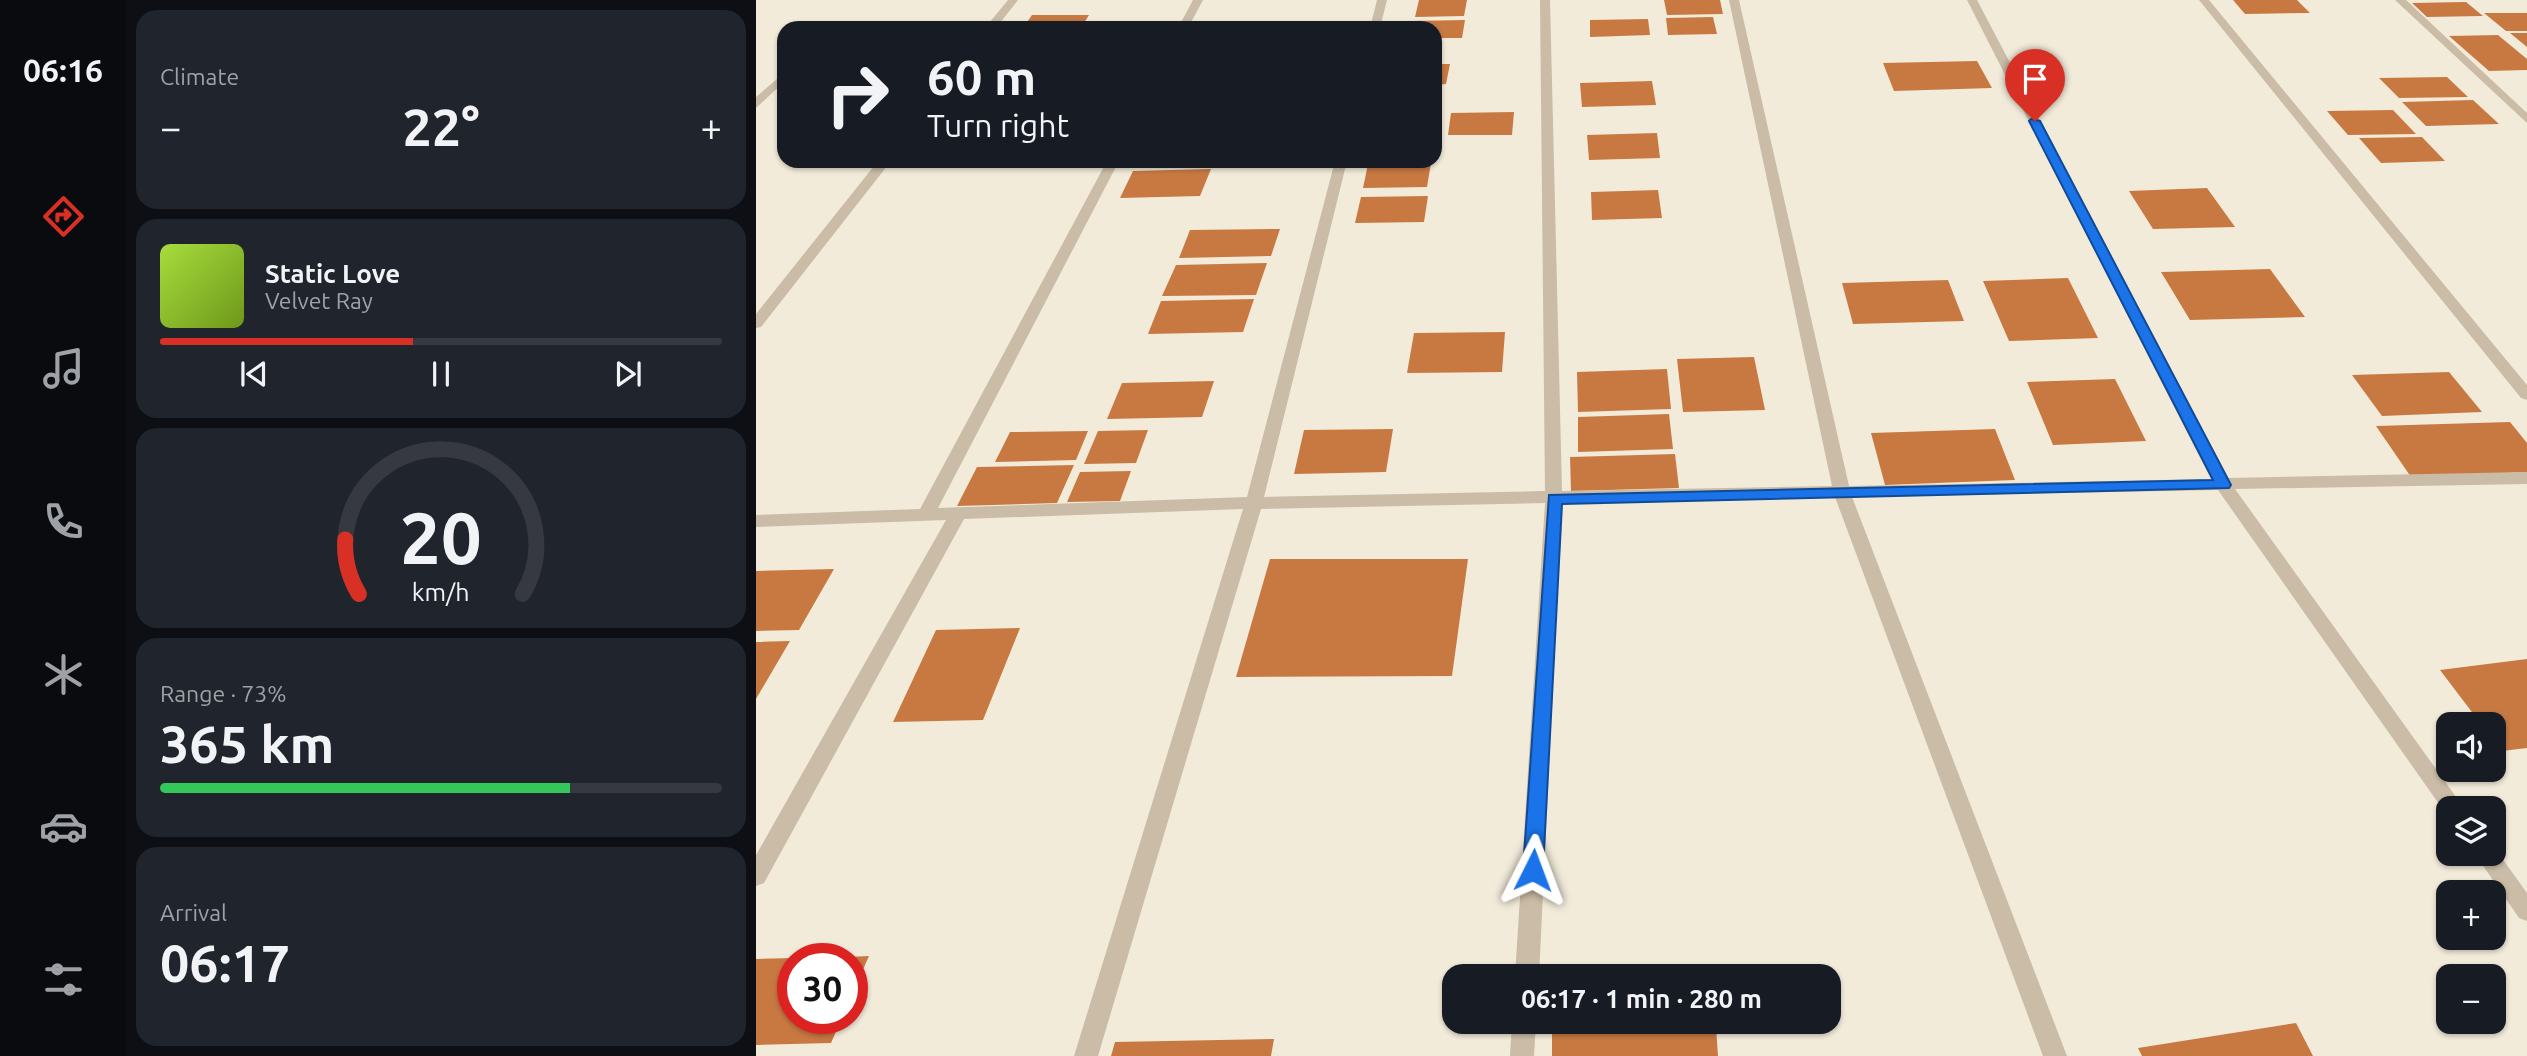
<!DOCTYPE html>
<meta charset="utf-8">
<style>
:root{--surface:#171b24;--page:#20242c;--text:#f1f3f6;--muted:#9ea1a6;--line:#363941;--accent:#d93025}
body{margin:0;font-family:Ubuntu,sans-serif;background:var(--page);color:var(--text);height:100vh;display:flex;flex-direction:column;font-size:26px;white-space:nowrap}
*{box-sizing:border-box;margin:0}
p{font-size:23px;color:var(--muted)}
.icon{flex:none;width:38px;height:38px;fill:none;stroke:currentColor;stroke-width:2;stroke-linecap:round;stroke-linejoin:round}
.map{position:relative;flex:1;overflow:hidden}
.panel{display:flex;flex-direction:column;gap:10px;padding:10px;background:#0d0f14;width:630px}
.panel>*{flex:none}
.hud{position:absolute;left:21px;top:21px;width:665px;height:147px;border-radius:21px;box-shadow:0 2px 5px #0004;background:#171b24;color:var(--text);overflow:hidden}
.fabs{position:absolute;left:1680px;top:712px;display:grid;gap:14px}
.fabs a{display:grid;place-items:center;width:70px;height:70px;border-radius:14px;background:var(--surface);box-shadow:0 2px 5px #0004;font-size:35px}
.speed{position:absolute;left:21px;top:943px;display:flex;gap:14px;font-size:35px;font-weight:700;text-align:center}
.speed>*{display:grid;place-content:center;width:91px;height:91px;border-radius:50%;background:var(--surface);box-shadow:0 2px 5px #0004;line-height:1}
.speed .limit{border:10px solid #d22;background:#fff;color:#111}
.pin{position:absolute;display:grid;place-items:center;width:60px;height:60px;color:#fff;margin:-72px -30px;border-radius:50% 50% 50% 0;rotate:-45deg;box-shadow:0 0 7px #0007}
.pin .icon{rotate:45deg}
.me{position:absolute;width:77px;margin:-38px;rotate:3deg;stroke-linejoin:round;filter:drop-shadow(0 0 5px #0008)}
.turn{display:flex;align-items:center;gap:24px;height:147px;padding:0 35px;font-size:32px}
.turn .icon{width:91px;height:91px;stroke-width:2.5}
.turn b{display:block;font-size:49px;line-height:60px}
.big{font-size:52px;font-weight:700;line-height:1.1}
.panel .tile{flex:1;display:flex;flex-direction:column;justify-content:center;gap:10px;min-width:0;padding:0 24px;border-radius:21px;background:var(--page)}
.panel .dial{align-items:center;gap:0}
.dial svg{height:182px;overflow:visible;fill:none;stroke:var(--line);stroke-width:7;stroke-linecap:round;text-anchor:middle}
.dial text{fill:var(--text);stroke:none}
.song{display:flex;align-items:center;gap:21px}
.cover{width:84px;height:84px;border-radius:10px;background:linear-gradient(135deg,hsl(80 70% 55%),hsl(80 70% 35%))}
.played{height:7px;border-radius:4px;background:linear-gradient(90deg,var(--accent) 45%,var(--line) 45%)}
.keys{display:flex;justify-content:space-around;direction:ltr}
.heat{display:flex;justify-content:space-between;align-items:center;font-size:38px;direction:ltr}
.charge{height:10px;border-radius:5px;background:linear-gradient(90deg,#34c759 73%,var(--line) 0)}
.trip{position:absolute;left:686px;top:964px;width:399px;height:70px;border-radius:21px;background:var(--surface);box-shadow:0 2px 5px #0004;font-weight:700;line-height:70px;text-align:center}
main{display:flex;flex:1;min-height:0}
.tabs{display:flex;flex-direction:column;width:126px;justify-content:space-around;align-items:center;background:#090b0e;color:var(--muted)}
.tabs .icon{width:49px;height:49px}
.tabs .selected{color:var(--accent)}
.tabs b{font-size:32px;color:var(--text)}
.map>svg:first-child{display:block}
.building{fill:#c87942}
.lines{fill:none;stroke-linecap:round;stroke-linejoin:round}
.minor{fill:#cabca6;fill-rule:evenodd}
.route{fill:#1a73e8;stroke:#114b97;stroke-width:2}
</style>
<main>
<nav class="tabs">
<b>06:16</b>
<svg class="icon selected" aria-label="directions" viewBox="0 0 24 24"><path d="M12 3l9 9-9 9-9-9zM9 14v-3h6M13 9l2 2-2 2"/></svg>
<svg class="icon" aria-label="music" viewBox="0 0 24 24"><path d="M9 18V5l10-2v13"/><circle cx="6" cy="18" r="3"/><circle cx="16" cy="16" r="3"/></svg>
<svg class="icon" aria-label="phone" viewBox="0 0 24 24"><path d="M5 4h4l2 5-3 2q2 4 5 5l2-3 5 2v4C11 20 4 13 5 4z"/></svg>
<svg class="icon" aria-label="climate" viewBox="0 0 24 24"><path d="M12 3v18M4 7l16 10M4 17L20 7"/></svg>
<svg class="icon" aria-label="car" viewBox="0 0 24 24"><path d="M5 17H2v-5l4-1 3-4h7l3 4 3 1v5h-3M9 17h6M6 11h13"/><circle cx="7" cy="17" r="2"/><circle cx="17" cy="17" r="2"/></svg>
<svg class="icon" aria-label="filters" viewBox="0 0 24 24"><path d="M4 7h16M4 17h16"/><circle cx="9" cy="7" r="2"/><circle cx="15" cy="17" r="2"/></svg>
</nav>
<section class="panel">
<div class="tile"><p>Climate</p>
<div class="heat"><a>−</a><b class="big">22°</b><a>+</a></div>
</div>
<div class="tile">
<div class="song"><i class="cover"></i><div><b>Static Love</b><p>Velvet Ray</p></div></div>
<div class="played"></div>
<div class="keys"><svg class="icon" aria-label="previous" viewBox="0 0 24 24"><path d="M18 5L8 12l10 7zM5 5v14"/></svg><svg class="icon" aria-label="pause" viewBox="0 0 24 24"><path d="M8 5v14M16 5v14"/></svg><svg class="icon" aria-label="next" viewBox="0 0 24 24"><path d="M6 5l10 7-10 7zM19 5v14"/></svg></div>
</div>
<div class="tile dial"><svg viewBox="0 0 100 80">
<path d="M14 69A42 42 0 1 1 86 69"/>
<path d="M14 69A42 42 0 0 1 8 45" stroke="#d93025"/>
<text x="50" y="56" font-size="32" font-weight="700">20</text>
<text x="50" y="72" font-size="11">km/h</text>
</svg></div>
<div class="tile"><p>Range · 73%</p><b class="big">365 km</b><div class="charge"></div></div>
<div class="tile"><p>Arrival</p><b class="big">06:17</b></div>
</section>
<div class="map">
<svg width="1771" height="1056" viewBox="0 0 1771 1056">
<rect width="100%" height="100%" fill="#f2ebda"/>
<path class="building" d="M 663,0 L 711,0 L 708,16 L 659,17 Z
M 908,0 L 964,0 L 967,14 L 911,15 Z
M 1477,0 L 1541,0 L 1554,13 L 1489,14 Z
M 1710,2 L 1727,16 L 1671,17 L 1656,3 Z
M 1728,13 L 1771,13 L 1771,31 L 1750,31 Z
M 276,15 L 333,15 L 325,28 L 267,28 Z
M 957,17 L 961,34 L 912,35 L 910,18 Z
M 892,19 L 894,35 L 834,37 L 834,20 Z
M 709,20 L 706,38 L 679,38 L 679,28 L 653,28 L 655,21 Z
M 1754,33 L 1771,33 L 1771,47 Z
M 1742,35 L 1771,59 L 1771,70 L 1733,71 L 1693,36 Z
M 1221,61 L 1236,88 L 1138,91 L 1127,63 Z
M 679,64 L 694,64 L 690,84 L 679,85 Z
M 1691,77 L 1712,97 L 1643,98 L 1623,78 Z
M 896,81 L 900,105 L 826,107 L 824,83 Z
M 1717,100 L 1743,124 L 1670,126 L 1646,102 Z
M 1637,110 L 1660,134 L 1592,135 L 1571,111 Z
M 758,112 L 756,135 L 692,135 L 695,113 Z
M 901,133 L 904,158 L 833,160 L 831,135 Z
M 1666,137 L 1689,161 L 1625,163 L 1603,138 Z
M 675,163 L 671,187 L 607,188 L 612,164 Z
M 455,169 L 444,196 L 364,198 L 377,171 Z
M 1451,188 L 1479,227 L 1397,229 L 1373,191 Z
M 902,190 L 906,218 L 836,220 L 835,192 Z
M 672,196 L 668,222 L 599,223 L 605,197 Z
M 524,229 L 515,256 L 423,258 L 434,230 Z
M 511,263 L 500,295 L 406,296 L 420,265 Z
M 1514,269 L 1549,317 L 1434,320 L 1405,272 Z
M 1312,278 L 1342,338 L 1253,341 L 1227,281 Z
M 1192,280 L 1208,321 L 1097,324 L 1086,283 Z
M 498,299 L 487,332 L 392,334 L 405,301 Z
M 749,332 L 746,372 L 651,373 L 658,333 Z
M 998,357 L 1009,410 L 927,412 L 921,359 Z
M 911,369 L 915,409 L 822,412 L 821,372 Z
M 1693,372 L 1726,412 L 1626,416 L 1596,375 Z
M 1359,379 L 1390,441 L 1297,445 L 1271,382 Z
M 458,381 L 446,417 L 351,419 L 366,383 Z
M 913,414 L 917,449 L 822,452 L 822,417 Z
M 1754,422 L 1771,443 L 1771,472 L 1655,477 L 1620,426 Z
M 637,429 L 630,472 L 538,474 L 548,430 Z
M 1239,429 L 1259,480 L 1129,485 L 1115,433 Z
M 392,430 L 380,463 L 328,464 L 342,431 Z
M 332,431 L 320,460 L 239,462 L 254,432 Z
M 919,454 L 923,488 L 815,491 L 814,457 Z
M 318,465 L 301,503 L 201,506 L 221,467 Z
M 375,471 L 364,501 L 311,502 L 324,472 Z
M 514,559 L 712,559 L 696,676 L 480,677 Z
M 78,569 L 43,630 L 0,631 L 0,571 Z
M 264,628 L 227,720 L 137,722 L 180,630 Z
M 34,641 L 0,699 L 0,642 Z
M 1771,659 L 1771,748 L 1746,751 L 1738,741 L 1738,724 L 1725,724 L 1684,670 Z
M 113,956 L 96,994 L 96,959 L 91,957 Z
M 37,958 L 37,1018 L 86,1018 L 75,1043 L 0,1045 L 0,959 Z
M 1540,1023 L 1557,1056 L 1386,1056 L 1382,1048 Z
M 960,1027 L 962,1056 L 796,1056 L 796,1031 Z
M 518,1039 L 515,1056 L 355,1056 L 359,1042 Z"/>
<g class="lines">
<path class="minor" d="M 252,0 L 262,0 L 240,28 L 229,28 Z
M 437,0 L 447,0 L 432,28 L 422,28 Z
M 621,0 L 631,0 L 624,28 L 614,28 Z
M 784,0 L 794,0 L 806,491 L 1076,486 L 973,0 L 983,0 L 1093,486 L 1455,479 L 1211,0 L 1221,0 L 1472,478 L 1771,472 L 1771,484 L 1479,489 L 1708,808 L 1692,808 L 1690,814 L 1462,490 L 1096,497 L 1311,1056 L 1287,1056 L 1079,497 L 806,503 L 783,976 L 759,976 L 789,503 L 505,509 L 342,1056 L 318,1056 L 487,509 L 208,519 L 8,883 L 0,886 L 0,855 L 190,520 L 0,527 L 0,515 L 164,509 L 351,161 L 363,161 L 182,508 L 491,497 L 579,161 L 591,161 L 508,497 L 789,491 Z
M 1443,0 L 1453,0 L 1771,385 L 1771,400 L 1765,398 Z
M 1639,0 L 1650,0 L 1771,113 L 1771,123 Z
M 28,73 L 28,82 L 0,108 L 0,97 Z
M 122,161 L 135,161 L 5,327 L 0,328 L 0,314 Z
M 1738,847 L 1771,893 L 1771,921 L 1763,918 L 1719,854 L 1738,854 Z
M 756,1022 L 780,1022 L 778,1056 L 754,1056 Z"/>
</g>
<path class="route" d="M 1275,119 L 1284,121 L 1475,485 L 1473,488 L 806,504 L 787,870 L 784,877 L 777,879 L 770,877 L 767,870 L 793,495 L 1457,480 L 1273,121 Z"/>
</svg>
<div class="fabs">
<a><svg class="icon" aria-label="sound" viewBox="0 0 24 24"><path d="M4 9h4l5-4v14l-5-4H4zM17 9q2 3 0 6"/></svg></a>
<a><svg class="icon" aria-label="layers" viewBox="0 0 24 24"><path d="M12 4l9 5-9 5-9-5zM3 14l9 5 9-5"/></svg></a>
<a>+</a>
<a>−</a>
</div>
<div class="speed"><div class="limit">30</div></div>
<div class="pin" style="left:1279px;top:121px;background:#d93025"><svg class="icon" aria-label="arrive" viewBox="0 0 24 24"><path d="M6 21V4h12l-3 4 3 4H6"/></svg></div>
<svg class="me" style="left:777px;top:870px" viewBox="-20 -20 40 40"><path d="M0-17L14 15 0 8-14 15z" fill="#1a73e8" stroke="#fff" stroke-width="4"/></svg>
<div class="trip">06:17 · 1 min · 280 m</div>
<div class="hud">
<div class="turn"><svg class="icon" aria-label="right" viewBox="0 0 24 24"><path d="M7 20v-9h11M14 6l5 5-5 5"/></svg><div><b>60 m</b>Turn right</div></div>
</div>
</div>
</main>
